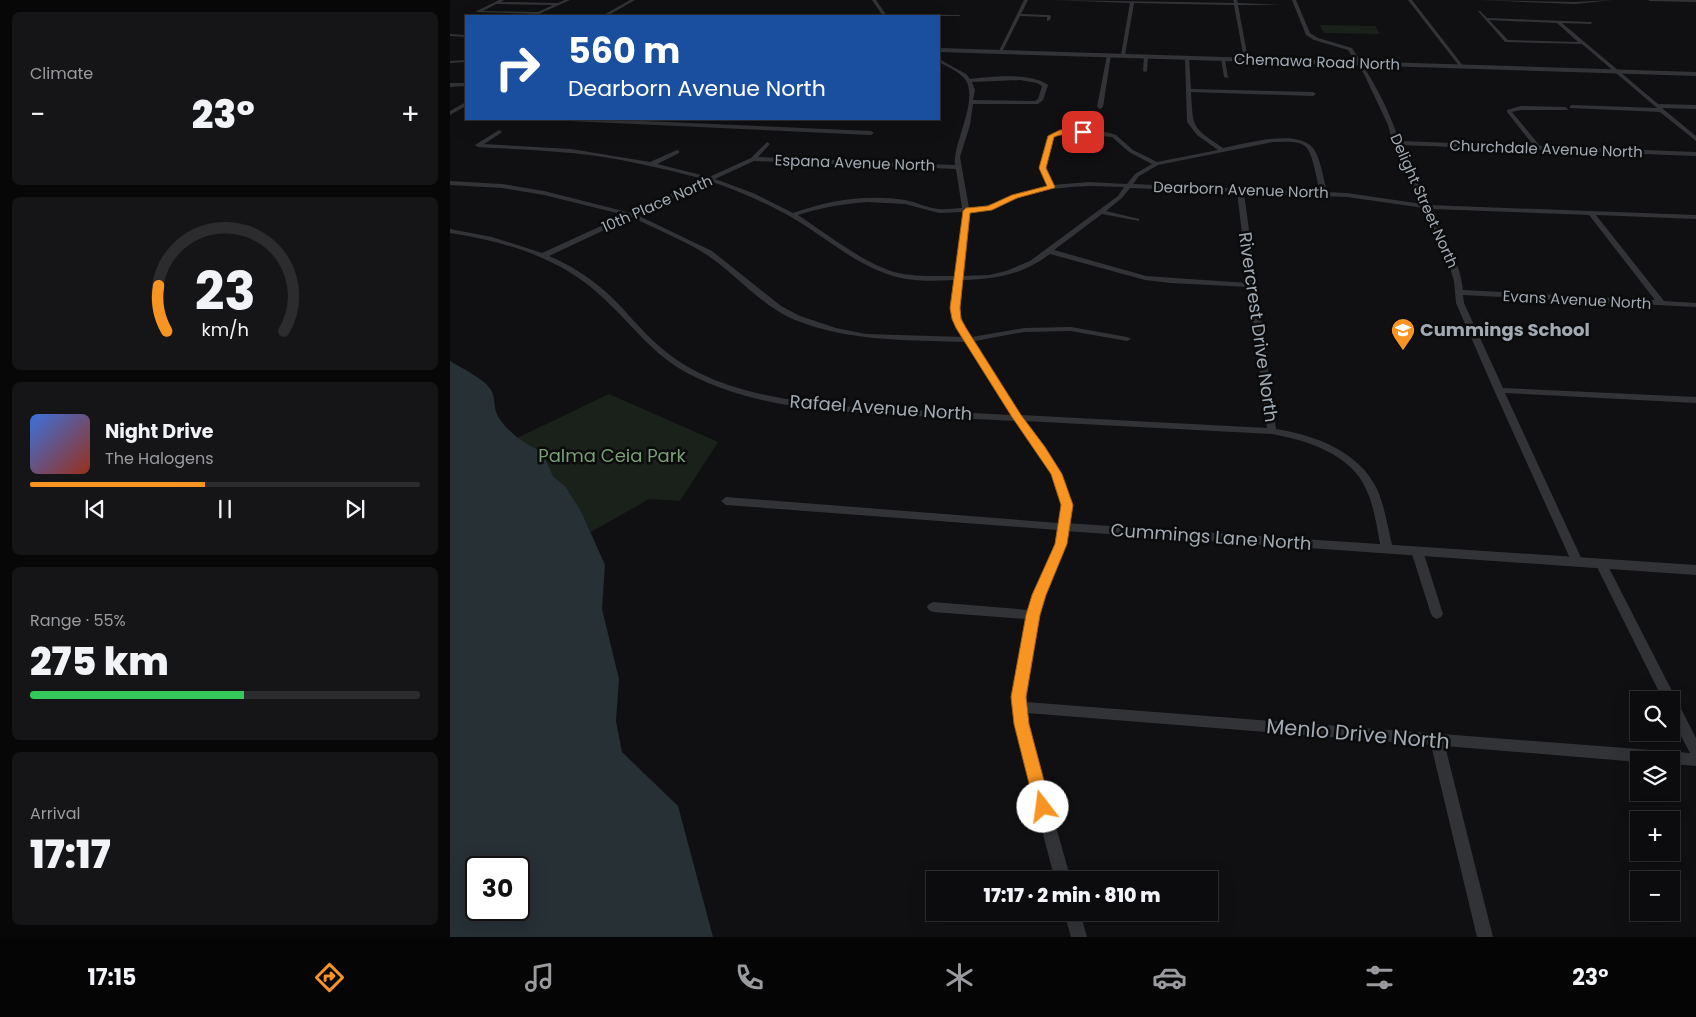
<!DOCTYPE html>
<meta charset="utf-8">
<style>
:root{--surface:#0c0c0e;--page:#151517;--text:#f1f3f6;--muted:#9a9b9e;--line:#2c2c2e;--accent:#f89522}
body{margin:0;font-family:Poppins,sans-serif;background:var(--page);color:var(--text);height:100vh;display:flex;flex-direction:column;font-size:19px;white-space:nowrap}
*{box-sizing:border-box;margin:0}
p{font-size:16px;color:var(--muted)}
.icon{flex:none;width:28px;height:28px;fill:none;stroke:currentColor;stroke-width:2;stroke-linecap:round;stroke-linejoin:round}
.map{position:relative;flex:1;overflow:hidden}
.details{display:flex;flex-direction:column;gap:12px;padding:12px;background:#070708;width:450px}
.details>*{flex:none}
.hud{position:absolute;left:15px;top:15px;width:475px;height:105px;border-radius:0px;box-shadow:0 5px 20px #0002,0 0 0 1px var(--line);background:#1a4fa0;color:#fff;overflow:hidden}
.buttons{position:absolute;left:1180px;top:691px;display:grid;gap:10px}
.buttons a{display:grid;place-items:center;width:50px;height:50px;border-radius:0px;background:var(--surface);box-shadow:0 5px 20px #0002,0 0 0 1px var(--line);font-size:25px}
.speed{position:absolute;left:15px;top:856px;display:flex;gap:10px;font-size:25px;font-weight:700;text-align:center}
.speed>*{display:grid;place-content:center;width:65px;height:65px;border-radius:50%;background:var(--surface);box-shadow:0 5px 20px #0002,0 0 0 1px var(--line);line-height:1}
.speed .limit{border:2px solid #111;border-radius:8px;background:#fff;color:#111}
.pin{position:absolute;display:grid;place-items:center;width:42px;height:42px;color:#fff;margin:-21px;border-radius:10px;box-shadow:0 2px 8px #0006}
.me{position:absolute;width:55px;margin:-28px;rotate:345deg;stroke-linejoin:round;filter:drop-shadow(0 0 4px #0008)}
.turn{display:flex;align-items:center;gap:18px;height:105px;padding:0 20px;font-size:22px}
.turn .icon{width:65px;height:65px;stroke-width:2.5}
.turn b{display:block;font-size:35px;line-height:42px}
.big{font-size:38px;font-weight:800;line-height:1.1}
.details .widget{flex:1;display:flex;flex-direction:column;justify-content:center;gap:8px;min-width:0;padding:0 18px;border-radius:8px;background:var(--page)}
.details .dial{align-items:center;gap:0}
.dial svg{height:130px;overflow:visible;fill:none;stroke:var(--line);stroke-width:7;stroke-linecap:round;text-anchor:middle}
.dial text{fill:var(--text);stroke:none}
.song{display:flex;align-items:center;gap:15px}
.cover{width:60px;height:60px;border-radius:8px;background:linear-gradient(135deg,hsl(220 70% 55%),hsl(10 70% 35%))}
.played{height:5px;border-radius:2px;background:linear-gradient(90deg,var(--accent) 45%,var(--line) 45%)}
.keys{display:flex;justify-content:space-around;direction:ltr}
.heat{display:flex;justify-content:space-between;align-items:center;font-size:28px;direction:ltr}
.charge{height:8px;border-radius:4px;background:linear-gradient(90deg,#34c759 55%,var(--line) 0)}
.trip{position:absolute;left:476px;top:871px;width:292px;height:50px;border-radius:0px;background:var(--surface);box-shadow:0 5px 20px #0002,0 0 0 1px var(--line);font-weight:800;line-height:50px;text-align:center}
.menu{display:flex;height:80px;justify-content:space-around;align-items:center;background:#050506;color:var(--muted)}
.menu .icon{width:35px;height:35px}
.menu .current{color:var(--accent)}
.menu b{font-size:22px;color:var(--text)}
main{display:flex;flex:1;min-height:0}
.map>svg:first-child{display:block}
.green{fill:#1a211a}
.water{fill:#263035;fill-rule:evenodd}
.lines{fill:none;stroke-linecap:round;stroke-linejoin:round}
.minor{fill:#313337;fill-rule:evenodd}
.tertiary{fill:#313337;fill-rule:evenodd}
.route{fill:#f89522;stroke:#a16116}
.labels{text-anchor:middle;stroke-width:5;stroke-linejoin:round;paint-order:stroke}
.far-street-label{font-size:15px;fill:#a1a9b3;stroke:#0b0b0c}
.street-label{font-size:18px;fill:#a1a9b3;stroke:#0b0b0c}
.poi-label{font-size:18px;font-weight:bold;fill:#a1a9b3;stroke:#0b0b0c;text-anchor:start}
.park-label{font-size:18px;fill:#799f77;stroke:#0b0b0c}
.near-street-label{font-size:21px;fill:#a1a9b3;stroke:#0b0b0c}
</style>
<main>
<section class="details">
<div class="widget"><p>Climate</p>
<div class="heat"><a>−</a><b class="big">23°</b><a>+</a></div>
</div>
<div class="widget dial"><svg viewBox="0 0 100 80">
<path d="M14 69A42 42 0 1 1 86 69"/>
<path d="M14 69A42 42 0 0 1 9 41" stroke="#f89522"/>
<text x="50" y="56" font-size="32" font-weight="700">23</text>
<text x="50" y="72" font-size="11">km/h</text>
</svg></div>
<div class="widget">
<div class="song"><i class="cover"></i><div><b>Night Drive</b><p>The Halogens</p></div></div>
<div class="played"></div>
<div class="keys"><svg class="icon" aria-label="previous" viewBox="0 0 24 24"><path d="M18 5L8 12l10 7zM5 5v14"/></svg><svg class="icon" aria-label="pause" viewBox="0 0 24 24"><path d="M8 5v14M16 5v14"/></svg><svg class="icon" aria-label="next" viewBox="0 0 24 24"><path d="M6 5l10 7-10 7zM19 5v14"/></svg></div>
</div>
<div class="widget"><p>Range · 55%</p><b class="big">275 km</b><div class="charge"></div></div>
<div class="widget"><p>Arrival</p><b class="big">17:17</b></div>
</section>
<div class="map">
<svg width="1246" height="937" viewBox="0 0 1246 937">
<rect width="100%" height="100%" fill="#101012"/>
<path class="green" d="M 870,25 L 925,26 L 930,34 L 874,33 Z
M 159,394 L 268,442 L 230,501 L 199,499 L 141,532 L 132,513 L 116,487 L 103,476 L 92,451 L 82,449 L 67,438 Z"/>
<path class="water" d="M 0,361 C 11,368 35,379 41,390 C 45,396 44,406 46,412 C 52,428 77,447 92,451 L 103,476 L 116,487 L 132,513 L 155,565 L 152,609 L 169,679 L 166,721 L 172,752 L 228,806 L 263,937 L 0,937 ZM 26,868 L 69,868 L 69,910 L 26,910 Z"/>
<g class="lines">
<path class="minor" d="M 49,0 L 54,0 L 51,2 L 108,3 L 115,0 L 120,0 L 89,14 L 25,12 ZM 46,4 L 103,5 L 88,12 L 33,11 Z
M 180,0 L 185,0 L 157,16 L 152,16 Z
M 574,0 L 578,0 L 571,14 L 599,15 L 601,16 L 600,20 L 597,21 L 597,17 L 570,16 L 552,52 L 548,53 Z
M 604,0 L 784,3 L 783,0 L 787,0 L 788,3 L 833,5 L 788,5 L 798,59 L 796,60 L 794,59 L 784,5 L 684,3 L 675,55 L 673,56 L 671,55 L 680,3 Z
M 842,0 L 846,0 L 860,33 L 868,38 L 902,48 C 921,77 939,108 949,141 L 1084,146 L 1057,112 L 1057,110 L 1071,106 L 1115,107 L 1118,109 L 1117,110 L 1071,110 L 1062,112 L 1090,146 L 1246,152 L 1246,156 L 950,145 L 979,205 L 1246,215 L 1246,219 L 1146,215 L 1214,301 L 1246,303 L 1246,307 L 1013,295 L 1014,303 L 1053,388 L 1246,397 L 1246,403 L 1055,393 L 1133,562 L 1131,565 L 1123,565 L 1044,390 L 1006,303 L 1004,281 L 996,255 L 974,208 L 897,197 L 794,193 L 826,429 C 864,435 909,451 927,489 C 935,507 938,529 943,549 L 941,552 L 933,552 L 931,549 C 927,529 925,508 916,489 C 901,454 856,440 822,434 L 575,421 L 594,447 L 611,474 L 622,505 L 619,525 L 620,527 L 616,543 L 595,595 L 589,615 L 576,702 L 1240,753 L 1221,717 L 1221,700 L 1213,700 L 1145,563 L 1147,560 L 1155,560 L 1246,738 L 1246,766 L 1221,764 L 1221,760 L 1189,760 L 1189,762 L 995,746 L 1043,937 L 1027,937 L 981,745 L 577,713 L 578,724 L 585,752 L 621,880 L 605,880 L 564,724 L 563,697 L 576,619 L 483,612 L 479,610 L 477,607 L 479,604 L 483,602 L 579,610 C 587,583 603,558 608,530 L 276,505 L 271,501 L 276,497 L 609,523 C 610,517 612,509 611,503 C 605,472 584,446 565,421 C 525,419 484,417 444,415 C 376,411 304,407 241,375 C 203,356 182,324 151,296 C 111,258 54,241 0,233 L 0,229 L 42,237 L 92,253 L 175,215 L 94,195 L 52,188 L 0,185 L 0,181 L 52,184 L 94,191 L 181,213 L 254,179 C 210,168 166,157 121,153 C 90,150 59,149 28,147 L 25,145 L 49,130 L 52,132 L 51,133 L 34,144 L 121,149 L 200,162 L 227,150 L 229,151 L 229,153 L 207,164 L 259,177 L 301,158 L 317,142 L 320,144 L 308,157 L 505,165 C 502,143 533,94 512,76 C 505,70 496,66 489,62 L 489,59 L 516,74 L 520,79 C 541,77 580,72 598,85 L 593,100 L 588,104 L 523,104 L 520,125 L 510,157 L 519,208 C 546,206 571,192 597,186 L 590,168 L 598,136 C 610,125 645,130 660,133 L 666,135 L 683,150 L 707,162 L 768,150 L 747,135 L 737,122 L 735,58 L 737,57 L 739,58 L 741,89 L 863,92 L 866,94 L 863,96 L 741,92 C 743,129 742,127 773,148 C 795,144 847,128 863,148 C 870,156 874,181 877,192 L 897,193 L 972,204 L 944,146 L 938,125 L 914,74 L 898,50 L 864,40 L 856,35 ZM 570,80 L 587,83 L 592,86 L 588,99 L 585,101 L 523,100 L 525,90 L 522,82 ZM 615,133 L 662,137 L 679,152 L 702,164 L 685,174 L 677,184 L 639,182 L 603,185 L 596,168 L 604,137 ZM 823,142 C 833,142 847,140 855,146 C 863,152 867,182 870,192 L 683,184 L 689,176 L 708,165 ZM 304,161 L 506,169 L 512,208 C 505,208 496,210 489,209 C 477,208 466,202 455,200 C 417,194 379,200 343,213 L 303,193 L 265,179 ZM 260,181 C 288,191 315,202 341,217 C 374,236 403,263 440,275 C 460,282 483,281 504,280 C 501,309 498,312 514,337 L 416,334 L 386,328 L 350,316 L 331,306 L 262,251 L 187,215 ZM 639,186 L 674,187 L 668,196 L 580,261 L 556,271 L 539,275 L 512,276 L 519,212 C 542,211 559,201 580,194 C 599,188 619,187 639,186 ZM 680,188 L 787,192 L 798,283 L 696,276 L 604,250 L 652,214 L 689,221 L 689,219 L 656,211 L 672,198 ZM 418,202 L 455,204 L 489,213 L 513,212 L 505,276 C 485,276 464,277 444,272 C 414,263 375,233 348,215 C 372,207 393,204 418,202 ZM 981,209 L 1139,215 L 1205,300 L 1013,290 C 1010,261 993,234 981,209 ZM 182,217 C 205,229 236,241 257,255 C 287,275 311,306 345,320 C 400,342 459,340 517,342 L 561,415 L 387,406 C 326,399 257,389 209,346 C 190,330 175,309 156,292 C 139,277 119,264 99,256 ZM 600,254 L 695,280 L 721,283 L 799,287 L 817,428 L 571,415 L 525,341 L 574,332 L 621,331 L 677,341 L 681,339 L 677,337 L 621,327 L 574,328 L 522,337 C 506,311 509,309 512,280 C 546,279 572,275 600,254 Z
M 958,0 L 962,0 L 1014,67 L 1010,67 Z
M 1029,0 L 1125,2 L 1163,0 L 1125,4 Z
M 1198,0 L 1246,0 L 1246,2 L 1200,1 Z
M 1028,11 L 1030,11 L 1037,18 L 1142,22 L 1141,24 L 1112,23 L 1208,104 L 1246,105 L 1246,109 L 1212,108 L 1246,136 L 1246,141 L 1210,112 L 1120,108 L 1120,106 L 1122,105 L 1207,108 L 1132,44 L 1055,42 ZM 1039,20 L 1107,23 L 1128,42 L 1058,40 Z
M 435,14 L 509,15 L 511,16 L 434,16 Z
M 659,54 L 661,55 L 653,107 L 650,109 L 647,107 L 657,55 Z
M 696,55 L 698,56 L 697,71 L 695,72 L 693,71 L 694,56 Z
M 771,58 L 775,59 L 778,78 L 774,77 Z
M 16,60 L 16,62 L 0,63 L 0,61 Z
M 0,83 L 16,83 L 16,86 L 0,87 Z
M 16,102 L 16,106 L 0,115 L 0,111 Z
M 116,119 L 149,119 L 421,131 L 424,133 L 421,135 L 119,121 Z
M 967,547 L 971,548 L 973,551 L 993,614 L 991,617 L 987,619 L 983,617 L 981,614 L 961,551 L 963,548 Z
M 614,912 L 630,912 L 637,937 L 621,937 Z"/>
<path class="tertiary" d="M 422,0 L 426,0 L 437,16 L 433,16 Z
M 0,34 L 16,35 L 16,37 L 0,36 Z
M 489,48 L 1246,72 L 1246,76 L 489,52 Z
M 615,523 L 1246,565 L 1246,575 L 615,531 L 611,530 L 609,527 L 611,524 Z"/>
</g>
<path class="route" d="M 610,130 L 633,130 L 637,132 C 627,137 614,132 604,137 L 596,168 L 605,187 L 604,188 L 567,198 L 542,210 L 520,213 L 510,308 L 511,319 L 516,328 L 571,415 L 595,447 L 612,474 L 623,505 L 617,544 L 596,595 L 590,615 L 576,697 L 579,724 L 601,807 L 599,813 L 593,815 L 587,813 L 585,807 L 564,724 L 561,697 L 576,615 L 582,595 L 605,544 L 611,505 L 601,474 L 562,417 L 506,328 L 502,319 L 500,308 L 513,211 L 516,208 L 538,206 L 562,195 L 597,186 L 589,168 L 598,136 Z"/>
<defs>
<g id="school-pin" transform="scale(1.25)"><path d="M0 17L-7.5 6A9.5 9.5 0 1 1 7.5 6Z" fill="#f89522" stroke="#0b0b0c"/><path d="M0-5L7-2L0 1L-7-2ZM-4 1L0 2.5L4 1V4Q0 6-4 4Z" fill="#fff"/></g>
</defs>
<g fill-rule="evenodd">
<use href="#school-pin" x="953" y="330"/>
</g>
<g class="labels">
<g class="far-street-label">
<text transform="translate(867 62) rotate(2)" y="5">Chemawa Road North</text>
<text transform="translate(1096 149) rotate(2)" y="5">Churchdale Avenue North</text>
<text transform="translate(405 163) rotate(2)" y="5">Espana Avenue North</text>
<text transform="translate(791 190) rotate(2)" y="5">Dearborn Avenue North</text>
<text transform="translate(974 201) rotate(66)" y="5">Delight Street North</text>
<text transform="translate(207 204) rotate(-24)" y="5">10th Place North</text>
<text transform="translate(1127 300) rotate(3)" y="5">Evans Avenue North</text>
</g>
<g class="street-label">
<text transform="translate(808 327) rotate(82)" y="6">Rivercrest Drive North</text>
<text transform="translate(431 408) rotate(4)" y="6">Rafael Avenue North</text>
<text transform="translate(761 537) rotate(4)" y="6">Cummings Lane North</text>
</g>
<g class="poi-label">
<text x="970" y="336">Cummings School</text>
</g>
<g class="park-label">
<text x="162" y="462">Palma Ceia Park</text>
</g>
<g class="near-street-label">
<text transform="translate(908 734) rotate(5)" y="7">Menlo Drive North</text>
</g>
</g>
</svg>
<div class="buttons">
<a><svg class="icon" aria-label="search" viewBox="0 0 24 24"><circle cx="10" cy="10" r="6"/><path d="M15 15l6 6"/></svg></a>
<a><svg class="icon" aria-label="layers" viewBox="0 0 24 24"><path d="M12 4l9 5-9 5-9-5zM3 14l9 5 9-5"/></svg></a>
<a>+</a>
<a>−</a>
</div>
<div class="speed"><div class="limit">30</div></div>
<div class="pin" style="left:633px;top:132px;background:#d93025"><svg class="icon" aria-label="arrive" viewBox="0 0 24 24"><path d="M6 21V4h12l-3 4 3 4H6"/></svg></div>
<svg class="me" style="left:593px;top:807px" viewBox="-20 -20 40 40"><circle r="19" fill="#fff"/><path d="M0-13L10 11 0 6-10 11z" fill="#f89522"/></svg>
<div class="trip">17:17 · 2 min · 810 m</div>
<div class="hud">
<div class="turn"><svg class="icon" aria-label="right" viewBox="0 0 24 24"><path d="M7 20v-9h11M14 6l5 5-5 5"/></svg><div><b>560 m</b>Dearborn Avenue North</div></div>
</div>
</div>
</main>
<nav class="menu">
<b>17:15</b>
<svg class="icon current" aria-label="directions" viewBox="0 0 24 24"><path d="M12 3l9 9-9 9-9-9zM9 14v-3h6M13 9l2 2-2 2"/></svg>
<svg class="icon" aria-label="music" viewBox="0 0 24 24"><path d="M9 18V5l10-2v13"/><circle cx="6" cy="18" r="3"/><circle cx="16" cy="16" r="3"/></svg>
<svg class="icon" aria-label="phone" viewBox="0 0 24 24"><path d="M5 4h4l2 5-3 2q2 4 5 5l2-3 5 2v4C11 20 4 13 5 4z"/></svg>
<svg class="icon" aria-label="climate" viewBox="0 0 24 24"><path d="M12 3v18M4 7l16 10M4 17L20 7"/></svg>
<svg class="icon" aria-label="car" viewBox="0 0 24 24"><path d="M5 17H2v-5l4-1 3-4h7l3 4 3 1v5h-3M9 17h6M6 11h13"/><circle cx="7" cy="17" r="2"/><circle cx="17" cy="17" r="2"/></svg>
<svg class="icon" aria-label="filters" viewBox="0 0 24 24"><path d="M4 7h16M4 17h16"/><circle cx="9" cy="7" r="2"/><circle cx="15" cy="17" r="2"/></svg>
<b>23°</b>
</nav>
